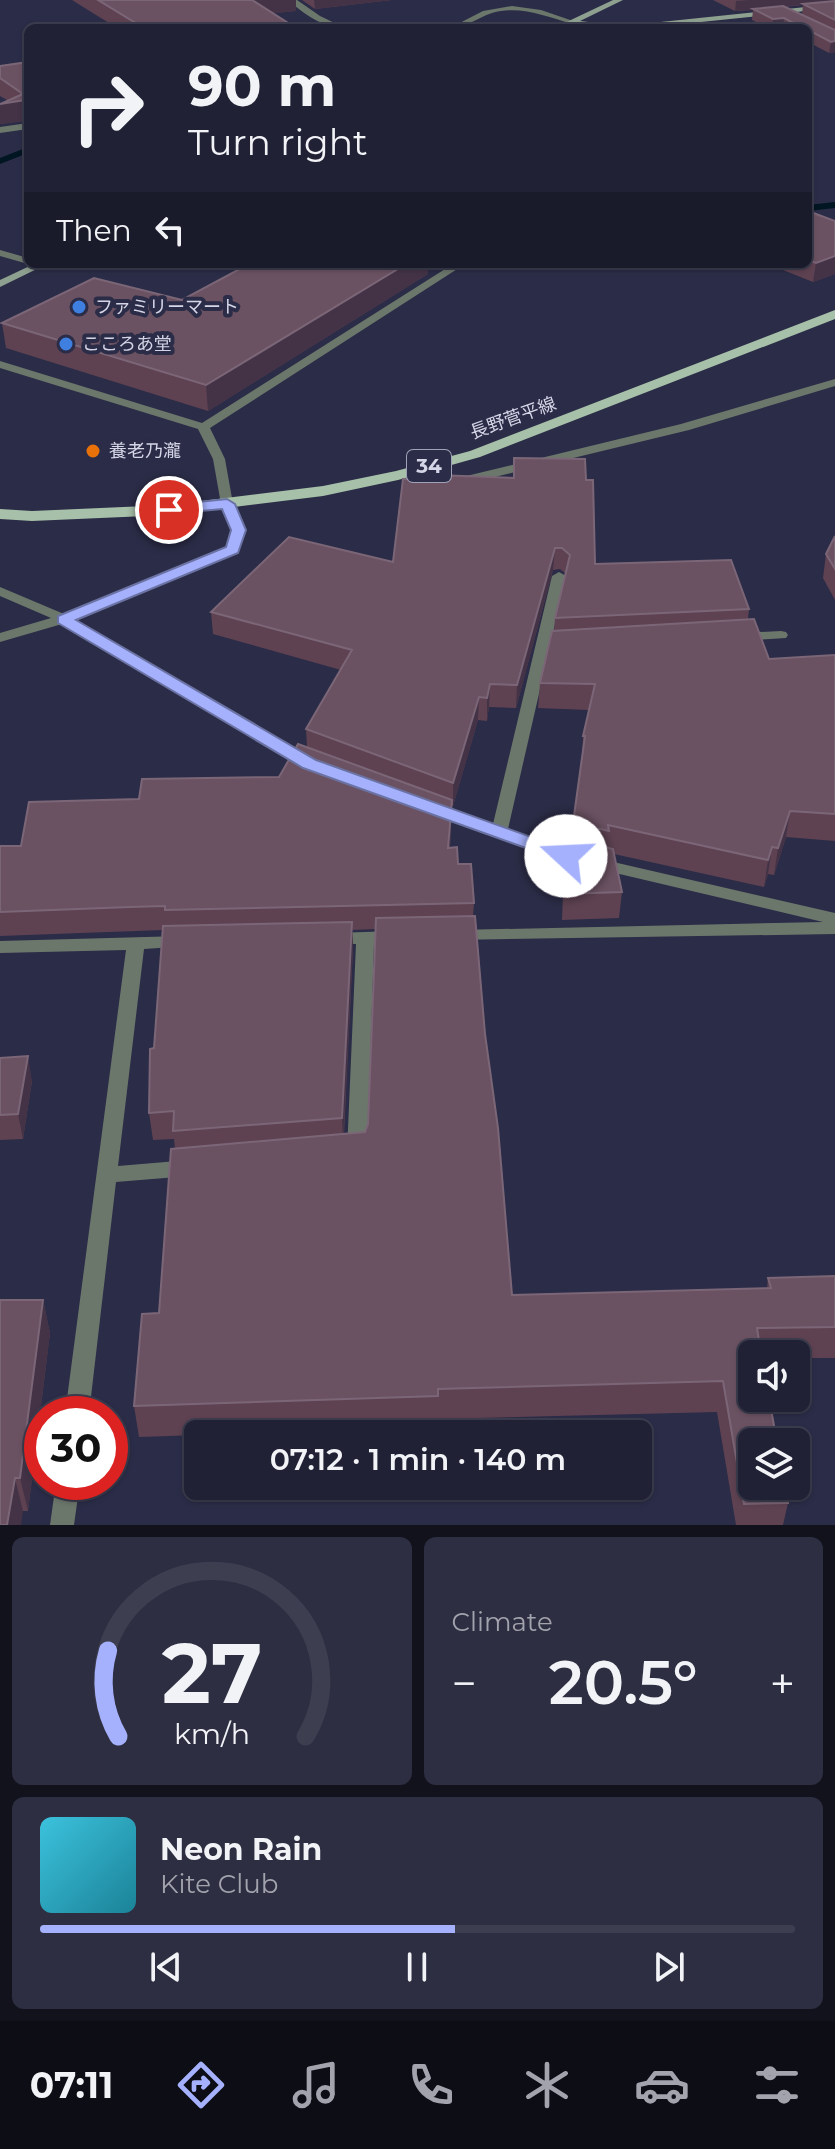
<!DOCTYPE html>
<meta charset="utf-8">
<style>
:root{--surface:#202135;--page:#2d2e41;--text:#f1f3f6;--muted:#a2a3ad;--line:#3d3e50;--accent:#a5b1fc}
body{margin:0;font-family:Montserrat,"Noto Sans JP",sans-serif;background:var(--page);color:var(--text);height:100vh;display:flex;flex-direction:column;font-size:30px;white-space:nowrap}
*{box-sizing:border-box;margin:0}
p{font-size:26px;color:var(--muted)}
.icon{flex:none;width:44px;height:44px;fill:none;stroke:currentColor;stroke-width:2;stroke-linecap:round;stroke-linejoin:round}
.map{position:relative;height:1525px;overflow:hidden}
.panel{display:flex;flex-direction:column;gap:12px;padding:12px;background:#12121d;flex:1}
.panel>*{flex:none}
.top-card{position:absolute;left:24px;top:24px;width:788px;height:244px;border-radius:12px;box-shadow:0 2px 6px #0004,0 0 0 2px var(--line);background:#202135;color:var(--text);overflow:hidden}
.fabs{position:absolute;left:738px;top:1340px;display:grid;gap:16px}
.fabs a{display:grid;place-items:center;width:72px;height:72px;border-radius:12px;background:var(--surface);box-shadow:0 2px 6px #0004,0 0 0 2px var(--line);font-size:40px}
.speed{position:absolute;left:24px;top:1396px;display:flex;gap:16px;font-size:40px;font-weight:700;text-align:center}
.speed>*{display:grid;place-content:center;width:104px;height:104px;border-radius:50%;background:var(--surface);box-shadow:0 2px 6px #0004,0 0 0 2px var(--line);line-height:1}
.speed .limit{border:12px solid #d22;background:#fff;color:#111}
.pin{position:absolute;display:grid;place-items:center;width:68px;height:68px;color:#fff;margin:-34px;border:4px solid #fff;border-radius:50%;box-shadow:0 2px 8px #0007}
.me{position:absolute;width:88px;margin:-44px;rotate:290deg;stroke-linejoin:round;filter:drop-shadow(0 0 6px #0008)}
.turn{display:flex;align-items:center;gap:28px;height:168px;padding:0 32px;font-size:36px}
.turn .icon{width:104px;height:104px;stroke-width:2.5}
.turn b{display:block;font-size:56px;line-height:68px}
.then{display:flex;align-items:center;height:76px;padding:0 32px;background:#0003;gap:16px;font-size:30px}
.big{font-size:60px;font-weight:600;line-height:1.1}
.panel .tile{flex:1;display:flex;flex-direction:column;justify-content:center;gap:12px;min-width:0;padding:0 28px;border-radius:12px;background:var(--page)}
.panel .dial{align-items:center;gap:0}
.dial svg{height:208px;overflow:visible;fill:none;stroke:var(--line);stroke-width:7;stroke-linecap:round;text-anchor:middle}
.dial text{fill:var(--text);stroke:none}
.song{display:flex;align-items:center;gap:24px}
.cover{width:96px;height:96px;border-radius:12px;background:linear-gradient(135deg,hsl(190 70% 55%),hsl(190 70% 35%))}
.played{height:8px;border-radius:4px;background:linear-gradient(90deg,var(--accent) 55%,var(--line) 55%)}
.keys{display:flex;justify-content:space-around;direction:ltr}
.heat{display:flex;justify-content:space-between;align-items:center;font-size:44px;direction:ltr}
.panel .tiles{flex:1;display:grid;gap:12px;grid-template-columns:1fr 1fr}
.tile:last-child{grid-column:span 2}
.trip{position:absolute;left:184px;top:1420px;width:468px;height:80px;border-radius:12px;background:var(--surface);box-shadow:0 2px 6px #0004,0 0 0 2px var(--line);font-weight:600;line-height:80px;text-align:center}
.tab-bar{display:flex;height:128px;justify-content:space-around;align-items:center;background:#0d0d15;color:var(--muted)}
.tab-bar .icon{width:56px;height:56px}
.tab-bar .active{color:var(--accent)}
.tab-bar b{font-size:36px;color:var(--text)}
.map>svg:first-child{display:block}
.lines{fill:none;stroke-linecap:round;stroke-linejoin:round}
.stream{fill:#001622;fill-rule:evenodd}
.street{fill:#6c776c;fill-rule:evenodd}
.secondary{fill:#8ea08f;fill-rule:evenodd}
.primary{fill:#a7c0a9;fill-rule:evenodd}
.wall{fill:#5e4252;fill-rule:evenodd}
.shaded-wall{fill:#443347}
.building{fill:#6b5262;stroke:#7b6677;stroke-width:2}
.route{fill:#a5b1fc;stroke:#6b73a4;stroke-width:2}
.shop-dot{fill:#3f7fe0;stroke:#2b2c47;stroke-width:3}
.food-dot{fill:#e8710a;stroke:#2b2c47;stroke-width:3}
.labels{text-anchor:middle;stroke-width:8;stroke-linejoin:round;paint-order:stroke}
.far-poi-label{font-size:18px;fill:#d4d5e7;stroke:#2b2c47;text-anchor:start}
.far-street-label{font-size:18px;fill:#d4d5e7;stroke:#2b2c47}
.shield{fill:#2b2c47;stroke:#a1a2b7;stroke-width:2}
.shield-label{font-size:20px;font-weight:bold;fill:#d4d5e7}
</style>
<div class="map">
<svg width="835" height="1525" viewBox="0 0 835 1525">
<rect width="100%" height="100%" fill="#2b2c47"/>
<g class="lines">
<path class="stream" d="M 28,147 L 28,153 L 0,164 L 0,158 Z
M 835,202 L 835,208 L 808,211 L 808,205 Z"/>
<path class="street" d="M 288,0 L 297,0 L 320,16 L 345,28 C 323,28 304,14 288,0 Z
M 512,6 L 541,10 L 576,22 L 572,24 C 546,16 519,5 492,13 C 477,18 465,28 450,28 L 483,11 Z
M 28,123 L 28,129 L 0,133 L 0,127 Z
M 0,250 L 28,258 L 28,264 L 0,256 Z
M 453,264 L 465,264 L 210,428 L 225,459 L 233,504 L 246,530 L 238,553 L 75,620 L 315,760 L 317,763 L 315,766 L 303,766 L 62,624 L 0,642 L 0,633 L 51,618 L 0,596 L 0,587 L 64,614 L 227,548 L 232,530 L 221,504 L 213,459 L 198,429 L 0,368 L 0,361 L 202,423 Z
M 835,379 L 835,386 L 689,430 L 462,485 L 456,481 L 458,478 L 681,424 Z
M 559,572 L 566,576 L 508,829 L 570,852 L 835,913 L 835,934 L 451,940 L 448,936 L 451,932 L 457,930 L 823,922 L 560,860 L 426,812 L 424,808 L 426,804 L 432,803 L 493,824 L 552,576 Z
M 781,631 L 786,632 L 788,635 L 786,638 L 738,641 L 731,637 L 738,633 Z
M 397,931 L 403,933 L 406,937 L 403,941 L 374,944 L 367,1152 L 364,1158 L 357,1160 L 350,1158 L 347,1152 L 356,944 L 327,943 L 324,939 L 327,935 L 333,933 Z
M 182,936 L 188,938 L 191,942 L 188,946 L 144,949 L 118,1166 L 189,1160 L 196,1162 L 199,1168 L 196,1174 L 189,1176 L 116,1182 L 89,1414 L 65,1414 L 126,950 L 0,953 L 0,941 Z
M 56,1482 L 80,1482 L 74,1525 L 50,1525 Z"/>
<path class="secondary" d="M 613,0 L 623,0 L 580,21 L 622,26 L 835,4 L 835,8 L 643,28 L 604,28 L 572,24 L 564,28 L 554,28 Z
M 34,264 L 47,264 L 0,287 L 0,280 Z"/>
<path class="primary" d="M 835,310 L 835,319 L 480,457 L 398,480 L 323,496 L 169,515 L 32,521 L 0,519 L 0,509 L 32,511 L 169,505 L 323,486 L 396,471 L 470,451 Z"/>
</g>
<path class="wall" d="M 72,0 L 296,0 L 296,11 L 272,13 L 296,28 L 117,28 Z
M 302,0 L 392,0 L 315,9 Z
M 713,0 L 835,0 L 835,52 L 829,53 L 808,42 L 808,28 L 768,28 L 752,20 L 753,10 L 735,11 ZM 803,5 L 802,14 L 828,27 L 784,7 Z
M 28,62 L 28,133 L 25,132 L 24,121 L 0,124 L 7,100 L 0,96 L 0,66 Z
M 808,211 L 835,221 L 835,274 L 813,282 L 768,264 L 808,264 Z
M 249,264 L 428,264 L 428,274 L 208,411 L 6,348 L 2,323 L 182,300 Z
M 514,458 L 586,480 L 595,564 L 749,609 L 748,619 L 769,659 L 835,655 L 835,841 L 786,837 L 774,875 L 768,874 L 764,887 L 614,854 L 622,892 L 619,918 L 562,920 L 563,894 L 572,840 L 582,762 L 583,736 L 589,710 L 538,708 L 540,683 L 554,631 L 555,618 L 566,574 L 560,569 L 553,570 L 516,708 L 489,707 L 487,721 L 478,720 L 453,806 L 452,806 L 450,848 L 474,903 L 473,916 L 512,1295 L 767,1288 L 768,1278 L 835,1276 L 835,1358 L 796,1358 L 796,1354 L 752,1354 L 788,1503 L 783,1525 L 736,1525 L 717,1412 L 438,1419 L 438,1426 L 198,1434 L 198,1435 L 139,1437 L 134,1406 L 159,1313 L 175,1149 L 174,1139 L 153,1140 L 149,1113 L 163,930 L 0,936 L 0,846 L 21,846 L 139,799 L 279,777 L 307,748 L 306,729 L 341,670 L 213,634 L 211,612 L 393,562 L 437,479 L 514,478 ZM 376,929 L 368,1124 L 365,1132 L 344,1134 L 353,948 L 352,930 Z
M 835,536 L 835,600 L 823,578 L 826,554 Z
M 0,1058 L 32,1081 L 23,1139 L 0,1140 Z
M 43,1300 L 50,1333 L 28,1511 L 23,1511 L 0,1525 Z"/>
<path class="shaded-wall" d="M 249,0 L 296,0 L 296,11 L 250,16 Z
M 314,0 L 392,0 L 315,9 Z
M 749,0 L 835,0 L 835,2 L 735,11 L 736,1 Z
M 784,18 L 783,28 L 772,28 L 773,19 Z
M 835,41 L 835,52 L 829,53 L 831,42 Z
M 25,100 L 27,113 L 23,112 L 24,121 L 0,124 L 0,104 Z
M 835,256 L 835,274 L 813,282 L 816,263 Z
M 406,264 L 428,264 L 428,274 L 208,411 L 206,385 Z
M 555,548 L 553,570 L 516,708 L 517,685 Z
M 490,684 L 489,707 L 487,721 L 487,698 Z
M 479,697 L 478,720 L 453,806 L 453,783 Z
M 452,800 L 451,824 L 448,871 L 448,848 Z
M 790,811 L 786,837 L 774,875 L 778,848 Z
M 772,847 L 768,874 L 764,887 L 768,860 Z
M 352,922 L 353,948 L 343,1145 L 342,1118 Z
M 28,1056 L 32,1081 L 23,1139 L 18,1114 Z
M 43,1300 L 50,1333 L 28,1511 L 20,1478 Z
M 15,1478 L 23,1511 L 21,1525 L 7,1525 Z"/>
<path class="building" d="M 98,0 L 252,0 L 296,28 L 144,28 Z
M 835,1 L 835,20 L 803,4 Z
M 783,6 L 835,30 L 835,41 L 831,42 L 808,30 L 808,28 L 803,28 L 784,18 L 773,19 L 753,9 Z
M 28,62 L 28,108 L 25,100 L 0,104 L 23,94 L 0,78 L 0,66 Z
M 808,211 L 835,221 L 835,256 L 816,263 L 808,260 Z
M 249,264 L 406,264 L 206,385 L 2,323 L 94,278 L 182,300 Z
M 514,458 L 585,459 L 586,480 L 593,480 L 595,564 L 731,560 L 749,609 L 555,618 L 570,555 L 562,548 L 555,548 L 517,685 L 490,684 L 487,698 L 479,697 L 453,783 L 306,729 L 352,650 L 211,612 L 289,537 L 393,562 L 403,479 L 437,479 L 437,475 L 514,478 Z
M 835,536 L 835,569 L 826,554 Z
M 754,619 L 769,659 L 835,655 L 835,814 L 790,811 L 778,848 L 772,847 L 768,860 L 608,825 L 609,831 L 573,823 L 585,736 L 583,736 L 595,684 L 540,683 L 552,631 Z
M 298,744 L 452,800 L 448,848 L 457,847 L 458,864 L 471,864 L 474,903 L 165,910 L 165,906 L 130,907 L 0,912 L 0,846 L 21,846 L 29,802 L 139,799 L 142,779 L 279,777 Z
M 571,839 L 613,849 L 622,892 L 563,894 Z
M 475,916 L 485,1034 L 498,1128 L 512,1295 L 771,1288 L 768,1278 L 835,1276 L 835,1327 L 757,1328 L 761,1354 L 752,1354 L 752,1398 L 769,1398 L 777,1442 L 752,1442 L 752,1486 L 785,1486 L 788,1503 L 744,1504 L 723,1381 L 438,1389 L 438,1396 L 134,1406 L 142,1314 L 159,1313 L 171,1149 L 365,1132 L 368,1124 L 376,918 Z
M 352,922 L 342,1118 L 173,1131 L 174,1111 L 149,1113 L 150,1049 L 154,1048 L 163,926 Z
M 28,1056 L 18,1114 L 0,1115 L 0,1058 Z
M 0,1300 L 43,1300 L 20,1478 L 15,1478 L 7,1525 L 0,1525 Z"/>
<path class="route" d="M 227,499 L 235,504 L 246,530 L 238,553 L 76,620 L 316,760 L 573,852 L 576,856 L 573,860 L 559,860 L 303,768 L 58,623 L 58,616 L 226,547 L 231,530 L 222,509 L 169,514 L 161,510 L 169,505 Z"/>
<g class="shop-dot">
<circle cx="79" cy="307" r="8"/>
<circle cx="66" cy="344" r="8"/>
</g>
<circle class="food-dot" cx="93" cy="451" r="8"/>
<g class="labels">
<g class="far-poi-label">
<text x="95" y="313">ファミリーマート</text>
<text x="82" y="350">こころあ堂</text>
<text x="109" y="457">養老乃瀧</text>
</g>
<g class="far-street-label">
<text transform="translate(513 418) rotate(-20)" y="6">長野菅平線</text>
</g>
<rect class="shield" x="407" y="450" width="44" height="32" rx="6"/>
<g class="shield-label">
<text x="429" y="473">34</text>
</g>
</g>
</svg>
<div class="fabs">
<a><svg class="icon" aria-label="sound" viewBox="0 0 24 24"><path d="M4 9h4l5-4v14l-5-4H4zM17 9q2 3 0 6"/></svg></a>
<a><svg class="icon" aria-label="layers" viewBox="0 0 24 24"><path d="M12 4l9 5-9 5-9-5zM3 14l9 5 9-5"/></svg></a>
</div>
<div class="speed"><div class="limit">30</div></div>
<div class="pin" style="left:169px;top:510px;background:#d93025"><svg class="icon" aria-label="arrive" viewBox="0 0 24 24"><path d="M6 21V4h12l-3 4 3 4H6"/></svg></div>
<svg class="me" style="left:566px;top:856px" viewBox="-20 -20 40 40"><circle r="19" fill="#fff"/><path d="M0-13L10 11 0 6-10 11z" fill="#a5b1fc"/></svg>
<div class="trip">07:12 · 1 min · 140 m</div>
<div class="top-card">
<div class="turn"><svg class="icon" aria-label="right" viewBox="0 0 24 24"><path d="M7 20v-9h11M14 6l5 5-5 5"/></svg><div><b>90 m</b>Turn right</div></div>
<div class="then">Then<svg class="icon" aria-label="left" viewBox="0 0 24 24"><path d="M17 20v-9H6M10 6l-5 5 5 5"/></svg></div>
</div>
</div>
<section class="panel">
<div class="tiles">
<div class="tile dial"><svg viewBox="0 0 100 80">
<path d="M14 69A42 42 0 1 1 86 69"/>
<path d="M14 69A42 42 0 0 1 10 36" stroke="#a5b1fc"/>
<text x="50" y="56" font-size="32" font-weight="700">27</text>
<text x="50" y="72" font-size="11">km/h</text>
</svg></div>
<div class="tile"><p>Climate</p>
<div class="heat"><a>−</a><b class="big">20.5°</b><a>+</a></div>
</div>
<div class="tile">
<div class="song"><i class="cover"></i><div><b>Neon Rain</b><p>Kite Club</p></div></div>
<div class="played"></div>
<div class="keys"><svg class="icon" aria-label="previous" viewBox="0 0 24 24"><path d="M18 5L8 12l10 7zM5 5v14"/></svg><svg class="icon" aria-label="pause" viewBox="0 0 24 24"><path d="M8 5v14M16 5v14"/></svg><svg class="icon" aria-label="next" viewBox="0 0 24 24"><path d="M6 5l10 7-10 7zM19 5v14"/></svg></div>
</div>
</div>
</section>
<nav class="tab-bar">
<b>07:11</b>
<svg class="icon active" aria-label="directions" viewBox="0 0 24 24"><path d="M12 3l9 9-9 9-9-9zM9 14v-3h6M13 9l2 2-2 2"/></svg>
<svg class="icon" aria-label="music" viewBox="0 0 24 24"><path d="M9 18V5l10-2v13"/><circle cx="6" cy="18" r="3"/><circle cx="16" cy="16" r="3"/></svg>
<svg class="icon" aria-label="phone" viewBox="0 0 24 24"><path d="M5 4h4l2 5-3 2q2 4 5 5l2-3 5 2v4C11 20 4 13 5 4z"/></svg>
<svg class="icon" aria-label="climate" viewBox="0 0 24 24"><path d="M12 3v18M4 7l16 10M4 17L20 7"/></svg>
<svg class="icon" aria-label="car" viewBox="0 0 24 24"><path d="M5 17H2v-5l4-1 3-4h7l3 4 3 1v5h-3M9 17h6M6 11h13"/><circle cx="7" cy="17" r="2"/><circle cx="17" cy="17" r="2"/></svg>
<svg class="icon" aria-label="filters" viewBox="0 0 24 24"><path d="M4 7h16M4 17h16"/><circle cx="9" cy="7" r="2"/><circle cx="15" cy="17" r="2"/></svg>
</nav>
